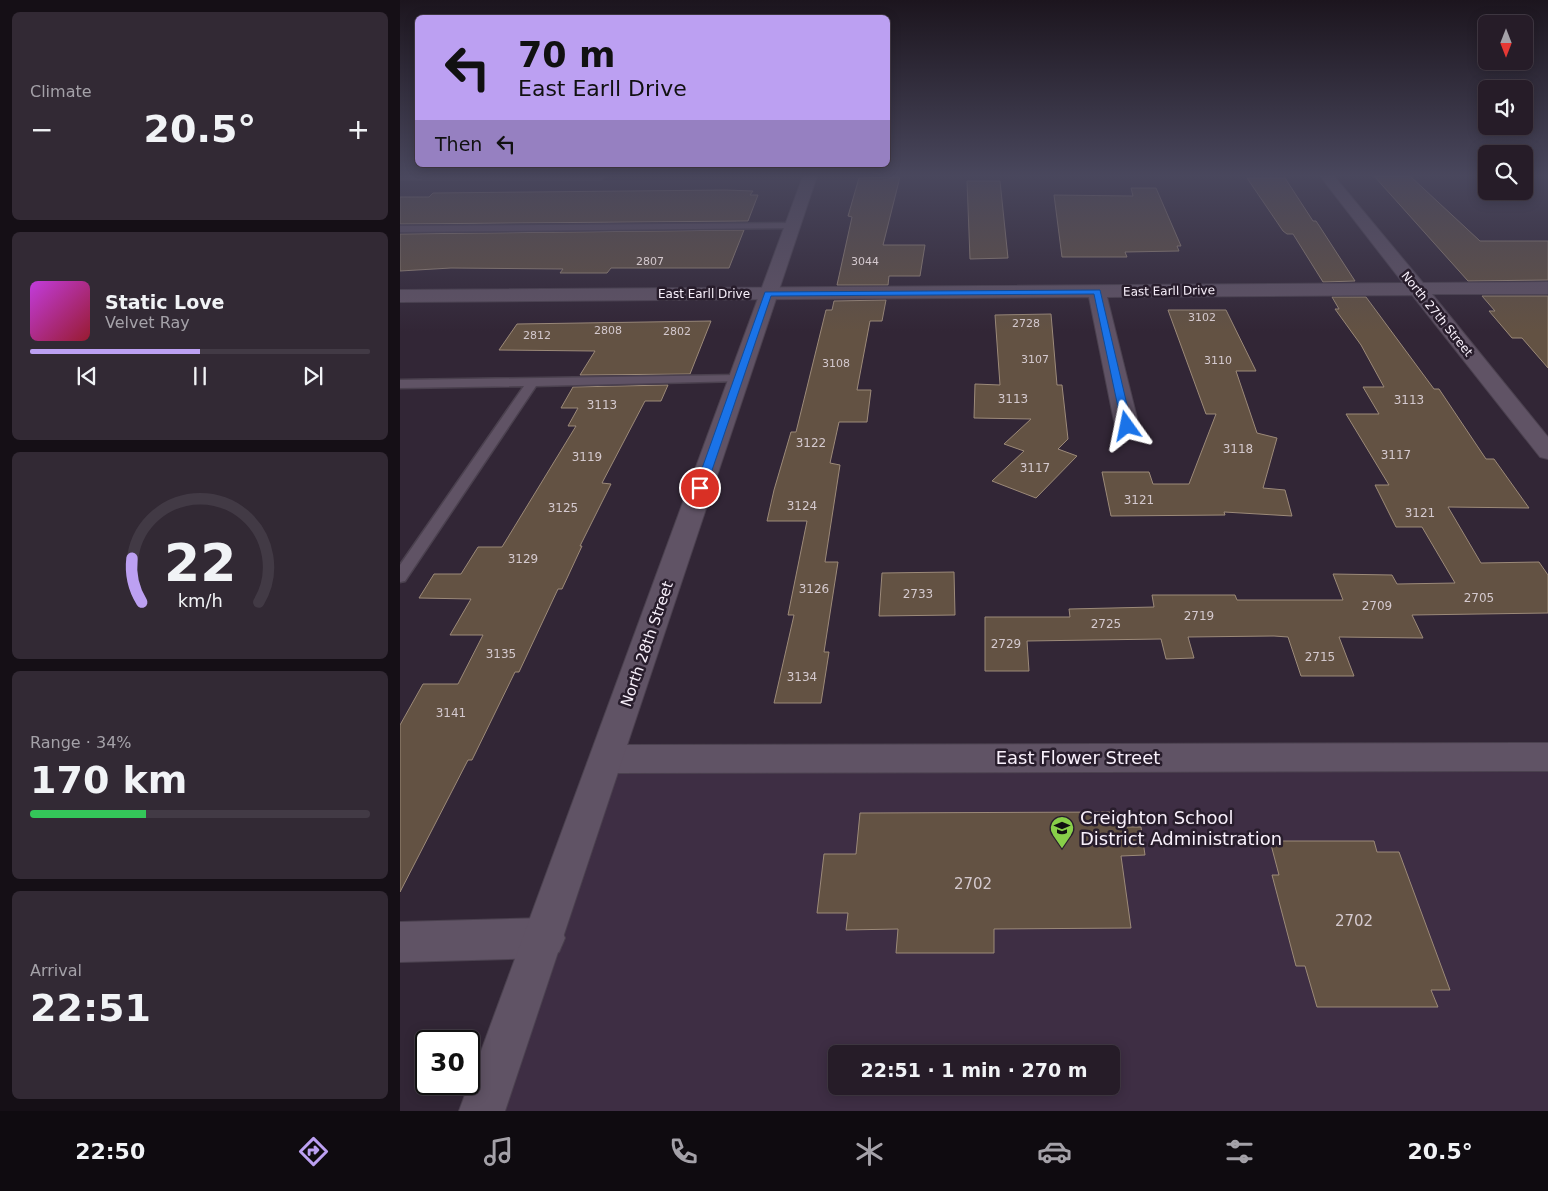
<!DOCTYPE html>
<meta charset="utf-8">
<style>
:root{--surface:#261c28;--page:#322934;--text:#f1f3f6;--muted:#a4a1a8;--line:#423a45;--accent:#bca0f2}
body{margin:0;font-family:"DejaVu Sans",sans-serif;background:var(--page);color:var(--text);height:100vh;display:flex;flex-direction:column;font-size:19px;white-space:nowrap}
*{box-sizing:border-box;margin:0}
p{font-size:16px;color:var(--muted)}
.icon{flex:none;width:28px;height:28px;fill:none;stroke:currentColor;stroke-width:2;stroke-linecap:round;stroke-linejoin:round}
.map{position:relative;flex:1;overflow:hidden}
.side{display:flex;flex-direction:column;gap:12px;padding:12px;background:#150f16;width:400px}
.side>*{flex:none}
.banner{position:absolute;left:15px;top:15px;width:475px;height:152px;border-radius:8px;box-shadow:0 2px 12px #0003,0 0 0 1px var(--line);background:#bca0f2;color:#111;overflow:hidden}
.needle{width:32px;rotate:180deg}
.buttons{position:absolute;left:1078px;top:15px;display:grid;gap:10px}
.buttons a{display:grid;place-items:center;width:55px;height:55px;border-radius:8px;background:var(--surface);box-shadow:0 2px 12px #0003,0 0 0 1px var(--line);font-size:25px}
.speed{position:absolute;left:15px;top:1030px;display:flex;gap:10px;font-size:25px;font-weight:700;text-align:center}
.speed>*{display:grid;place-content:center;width:65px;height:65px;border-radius:50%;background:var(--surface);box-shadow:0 2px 12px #0003,0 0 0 1px var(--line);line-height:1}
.speed .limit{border:2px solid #111;border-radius:8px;background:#fff;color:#111}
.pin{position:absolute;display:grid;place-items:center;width:42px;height:42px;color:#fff;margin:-21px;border:2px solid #fff;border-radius:50%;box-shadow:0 1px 5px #0007}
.me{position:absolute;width:55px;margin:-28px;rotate:348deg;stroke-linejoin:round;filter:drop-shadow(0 0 4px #0008)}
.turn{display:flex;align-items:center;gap:18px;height:105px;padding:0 20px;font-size:22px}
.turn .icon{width:65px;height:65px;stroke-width:2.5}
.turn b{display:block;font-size:35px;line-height:42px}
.then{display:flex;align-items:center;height:48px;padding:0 20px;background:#0003;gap:10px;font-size:19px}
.big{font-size:38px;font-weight:600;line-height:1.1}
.side .tile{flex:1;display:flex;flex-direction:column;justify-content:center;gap:8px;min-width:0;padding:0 18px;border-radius:8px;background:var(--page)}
.side .dial{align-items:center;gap:0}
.dial svg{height:130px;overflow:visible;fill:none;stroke:var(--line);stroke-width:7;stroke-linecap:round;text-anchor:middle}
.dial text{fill:var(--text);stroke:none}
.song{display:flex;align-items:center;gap:15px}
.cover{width:60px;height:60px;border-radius:8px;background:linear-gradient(135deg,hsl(290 70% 55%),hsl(350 70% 35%))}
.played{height:5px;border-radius:2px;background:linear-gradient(90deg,var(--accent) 50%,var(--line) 50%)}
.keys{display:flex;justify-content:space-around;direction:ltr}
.heat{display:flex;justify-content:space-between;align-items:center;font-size:28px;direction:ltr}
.charge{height:8px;border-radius:4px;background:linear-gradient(90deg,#34c759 34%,var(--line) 0)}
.trip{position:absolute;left:428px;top:1045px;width:292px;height:50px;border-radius:8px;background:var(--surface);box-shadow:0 2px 12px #0003,0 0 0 1px var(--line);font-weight:600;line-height:50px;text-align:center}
.tab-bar{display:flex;height:80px;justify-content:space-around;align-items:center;background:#0f0b10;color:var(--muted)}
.tab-bar .icon{width:35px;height:35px}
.tab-bar .active{color:var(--accent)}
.tab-bar b{font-size:22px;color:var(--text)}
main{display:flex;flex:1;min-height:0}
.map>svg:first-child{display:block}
.built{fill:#3e2e44;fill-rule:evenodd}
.building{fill:#635243;stroke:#9c8a79}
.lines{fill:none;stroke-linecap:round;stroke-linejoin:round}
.lane-casing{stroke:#4b414f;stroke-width:3}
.street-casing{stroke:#4b414f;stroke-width:2}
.secondary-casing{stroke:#4b414f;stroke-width:2}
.lane{fill:#605365;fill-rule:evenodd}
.street{fill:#605365;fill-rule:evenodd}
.secondary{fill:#605365;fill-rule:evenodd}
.route{fill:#1a73e8;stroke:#114b97}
.labels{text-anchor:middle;stroke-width:5;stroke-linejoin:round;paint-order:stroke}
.far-number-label{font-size:11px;fill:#d4c9ce}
.far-street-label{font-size:12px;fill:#f9f1fc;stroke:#281d2c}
.number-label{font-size:12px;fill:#d4c9ce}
.street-label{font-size:15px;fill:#f9f1fc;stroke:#281d2c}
.near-number-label{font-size:15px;fill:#d4c9ce}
.near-street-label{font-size:18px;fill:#f9f1fc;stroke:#281d2c}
.near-poi-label{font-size:18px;fill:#f9f1fc;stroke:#281d2c;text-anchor:start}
</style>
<main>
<section class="side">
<div class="tile"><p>Climate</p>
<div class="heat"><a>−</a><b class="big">20.5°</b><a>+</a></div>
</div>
<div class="tile">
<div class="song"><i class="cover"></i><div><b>Static Love</b><p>Velvet Ray</p></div></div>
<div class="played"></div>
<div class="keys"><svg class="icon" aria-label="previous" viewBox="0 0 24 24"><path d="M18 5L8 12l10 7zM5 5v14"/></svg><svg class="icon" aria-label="pause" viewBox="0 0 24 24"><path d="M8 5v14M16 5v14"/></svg><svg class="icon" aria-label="next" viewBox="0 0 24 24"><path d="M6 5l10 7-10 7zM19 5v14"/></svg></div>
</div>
<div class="tile dial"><svg viewBox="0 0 100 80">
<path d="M14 69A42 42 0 1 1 86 69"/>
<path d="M14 69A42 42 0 0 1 8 42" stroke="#bca0f2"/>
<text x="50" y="56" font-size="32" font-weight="700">22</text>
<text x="50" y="72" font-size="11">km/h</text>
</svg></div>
<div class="tile"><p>Range · 34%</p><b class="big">170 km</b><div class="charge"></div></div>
<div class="tile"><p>Arrival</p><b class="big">22:51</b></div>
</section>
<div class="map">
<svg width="1148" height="1111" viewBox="0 0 1148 1111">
<rect width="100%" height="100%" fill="#322636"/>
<path class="built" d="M 1148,757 L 1148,1111 L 82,1111 L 207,759 ZM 436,1054 L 711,1054 L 711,1086 L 436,1086 Z"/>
<path class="building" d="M 974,176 L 1010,176 L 1080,241 L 1148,241 L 1148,280 L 1068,281 Z
M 500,177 L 483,245 L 525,245 L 520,276 L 489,276 L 488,285 L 437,285 L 452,217 L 448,216 L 459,178 Z
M 847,178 L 885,178 L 913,221 L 916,221 L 920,227 L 955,281 L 923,282 L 893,234 L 887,234 L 883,231 Z
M 567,181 L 600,181 L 608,258 L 570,259 Z
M 731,188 L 756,188 L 781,246 L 777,246 L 779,251 L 725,252 L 727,257 L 662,257 L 654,195 L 733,196 Z
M 325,190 L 353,191 L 350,195 L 358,195 L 348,221 L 0,224 L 0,197 L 29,197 L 33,193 Z
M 344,230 L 329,268 L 211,268 L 207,273 L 160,273 L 163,269 L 51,268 L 0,271 L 0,234 Z
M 1082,296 L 1148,296 L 1148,368 L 1122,338 L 1112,338 L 1089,311 L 1095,311 Z
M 932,297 L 966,297 L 1034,389 L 1039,389 L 1086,459 L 1094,459 L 1129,508 L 1048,507 L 1081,563 L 1139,562 L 1148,575 L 1148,613 L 1012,615 L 1023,638 L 939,637 L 954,676 L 901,676 L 888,637 L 874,636 L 788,637 L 794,658 L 766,659 L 761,639 L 627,641 L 629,671 L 585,671 L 585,617 L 670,617 L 669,609 L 754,607 L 752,595 L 835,595 L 837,600 L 943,600 L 933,574 L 992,575 L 997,584 L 1055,583 L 1022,527 L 996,527 L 975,485 L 989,485 L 946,414 L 979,414 L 963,387 L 984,387 L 961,345 L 935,309 L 939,309 Z
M 486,300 L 482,321 L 470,321 L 457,390 L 471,390 L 467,422 L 439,422 L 430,463 L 440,465 L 425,562 L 438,562 L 424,652 L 429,652 L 421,703 L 374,703 L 394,615 L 388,615 L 407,521 L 367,521 L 374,490 L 391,432 L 396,432 L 426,310 L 432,310 L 434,301 Z
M 768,310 L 826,310 L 856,371 L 836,371 L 857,433 L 877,438 L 863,488 L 885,490 L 892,516 L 824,512 L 825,515 L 711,516 L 702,472 L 749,472 L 753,484 L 789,484 L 816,414 L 806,414 Z
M 651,314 L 657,385 L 662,385 L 668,439 L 658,449 L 677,456 L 636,498 L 592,481 L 624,451 L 604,444 L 631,419 L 574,418 L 575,384 L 600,385 L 595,315 Z
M 311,321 L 290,374 L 180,375 L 195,351 L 99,350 L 117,324 Z
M 268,385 L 261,401 L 245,401 L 202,483 L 211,484 L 180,546 L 182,546 L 162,589 L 158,589 L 119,672 L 115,672 L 72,760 L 68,760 L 0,892 L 0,725 L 23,684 L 58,684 L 83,635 L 50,635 L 71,599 L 19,598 L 34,574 L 61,574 L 78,547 L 102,547 L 176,426 L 168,426 L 178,408 L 161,408 L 173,387 Z
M 554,572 L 555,615 L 479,616 L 482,573 Z
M 716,812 L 718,827 L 741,827 L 745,855 L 721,856 L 731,928 L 594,929 L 594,953 L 496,953 L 498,929 L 446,930 L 448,913 L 417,913 L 424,854 L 456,854 L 460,813 Z
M 870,841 L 974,841 L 977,852 L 999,852 L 1050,990 L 1031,990 L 1038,1007 L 917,1007 L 905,966 L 896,966 L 872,875 L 879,875 Z"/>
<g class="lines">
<g class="lane-casing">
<path id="lane" d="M 395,223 L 396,225 L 392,228 L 0,232 L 0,226 Z
M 338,375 L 344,379 L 342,381 L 136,386 L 5,581 L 0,582 L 0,565 L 124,386 L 0,388 L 0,380 Z"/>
</g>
<g class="street-casing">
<path id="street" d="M 0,176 L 208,176 L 201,180 L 0,180 Z
M 920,176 L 934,176 L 1023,283 L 1148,282 L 1148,294 L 1032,294 L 1148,437 L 1148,459 L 1140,457 L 1012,295 L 707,297 L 739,426 L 735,431 L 727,433 L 719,431 L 715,426 L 689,297 L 0,302 L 0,290 L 1003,283 Z
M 1148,743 L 1148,771 L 207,773 L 195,769 L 190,759 L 195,749 L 207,745 Z
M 145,918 L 159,924 L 165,938 L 159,952 L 145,958 L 0,962 L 0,922 Z"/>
</g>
<g class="secondary-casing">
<path id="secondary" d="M 403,176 L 417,176 L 105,1111 L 59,1111 Z"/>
</g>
<use href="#lane" class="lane"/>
<use href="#street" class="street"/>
<use href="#secondary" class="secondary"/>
</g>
<linearGradient id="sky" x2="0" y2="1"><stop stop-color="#1c151e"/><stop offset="0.53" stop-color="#49475d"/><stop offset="1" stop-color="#49475d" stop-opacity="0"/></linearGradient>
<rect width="1148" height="331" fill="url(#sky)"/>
<path class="route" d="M 700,290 L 732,426 L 727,429 L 722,426 L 694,294 L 371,296 L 306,488 L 300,491 L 295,488 L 365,292 Z"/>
<defs>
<g id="school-pin" transform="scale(1.25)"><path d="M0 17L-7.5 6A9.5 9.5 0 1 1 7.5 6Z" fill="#88cf49" stroke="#281d2c"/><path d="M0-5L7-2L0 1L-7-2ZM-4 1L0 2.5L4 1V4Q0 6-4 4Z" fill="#111"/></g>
</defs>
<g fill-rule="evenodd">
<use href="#school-pin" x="662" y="828"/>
</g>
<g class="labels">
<g class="far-number-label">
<text x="250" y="265">2807</text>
<text x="465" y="265">3044</text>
<text x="802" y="321">3102</text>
<text x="626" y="327">2728</text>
<text x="208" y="334">2808</text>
<text x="277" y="335">2802</text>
<text x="137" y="339">2812</text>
<text x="635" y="363">3107</text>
<text x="818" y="364">3110</text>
<text x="436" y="367">3108</text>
</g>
<g class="far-street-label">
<text transform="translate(769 291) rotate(-1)" y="4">East Earll Drive</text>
<text x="304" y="298">East Earll Drive</text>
<text transform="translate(1037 314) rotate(51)" y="4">North 27th Street</text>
</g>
<g class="number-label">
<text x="613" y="403">3113</text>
<text x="1009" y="404">3113</text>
<text x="202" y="409">3113</text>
<text x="411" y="447">3122</text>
<text x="838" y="453">3118</text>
<text x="996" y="459">3117</text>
<text x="187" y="461">3119</text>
<text x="635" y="472">3117</text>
<text x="739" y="504">3121</text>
<text x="402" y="510">3124</text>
<text x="163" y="512">3125</text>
<text x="1020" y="517">3121</text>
<text x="123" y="563">3129</text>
<text x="414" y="593">3126</text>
<text x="518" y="598">2733</text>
<text x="1079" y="602">2705</text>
<text x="977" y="610">2709</text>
<text x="799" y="620">2719</text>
<text x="706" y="628">2725</text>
<text x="606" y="648">2729</text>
<text x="101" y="658">3135</text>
<text x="920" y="661">2715</text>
<text x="402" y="681">3134</text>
<text x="51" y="717">3141</text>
</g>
<g class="street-label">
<text transform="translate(247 644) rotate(-71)" y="5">North 28th Street</text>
</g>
<g class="near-number-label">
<text x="573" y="889">2702</text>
<text x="954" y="926">2702</text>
</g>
<g class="near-street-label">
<text x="678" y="764">East Flower Street</text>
</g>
<g class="near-poi-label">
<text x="680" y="824">Creighton School<tspan x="680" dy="21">District Administration</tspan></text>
</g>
</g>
</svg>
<div class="buttons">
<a><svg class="needle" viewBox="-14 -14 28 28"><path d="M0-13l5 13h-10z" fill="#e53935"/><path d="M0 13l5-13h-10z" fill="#a4a1a8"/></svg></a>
<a><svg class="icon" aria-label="sound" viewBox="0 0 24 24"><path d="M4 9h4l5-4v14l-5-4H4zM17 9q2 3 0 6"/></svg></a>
<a><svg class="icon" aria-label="search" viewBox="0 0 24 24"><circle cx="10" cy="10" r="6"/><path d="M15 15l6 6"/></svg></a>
</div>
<div class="speed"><div class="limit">30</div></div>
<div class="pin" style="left:300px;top:488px;background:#d93025"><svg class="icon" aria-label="arrive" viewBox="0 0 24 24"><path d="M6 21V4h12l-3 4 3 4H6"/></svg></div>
<svg class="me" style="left:727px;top:426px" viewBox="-20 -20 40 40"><path d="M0-17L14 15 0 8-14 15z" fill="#1a73e8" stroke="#fff" stroke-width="4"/></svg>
<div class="trip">22:51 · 1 min · 270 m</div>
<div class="banner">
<div class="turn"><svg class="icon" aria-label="left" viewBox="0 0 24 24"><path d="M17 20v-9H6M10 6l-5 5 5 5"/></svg><div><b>70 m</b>East Earll Drive</div></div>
<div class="then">Then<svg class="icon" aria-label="left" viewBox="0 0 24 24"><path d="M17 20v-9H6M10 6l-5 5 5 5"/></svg></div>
</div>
</div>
</main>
<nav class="tab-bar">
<b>22:50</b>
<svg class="icon active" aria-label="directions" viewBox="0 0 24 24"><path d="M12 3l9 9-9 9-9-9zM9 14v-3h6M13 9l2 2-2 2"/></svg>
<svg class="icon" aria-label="music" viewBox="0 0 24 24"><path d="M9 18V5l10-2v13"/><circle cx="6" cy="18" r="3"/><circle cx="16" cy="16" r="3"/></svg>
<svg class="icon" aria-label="phone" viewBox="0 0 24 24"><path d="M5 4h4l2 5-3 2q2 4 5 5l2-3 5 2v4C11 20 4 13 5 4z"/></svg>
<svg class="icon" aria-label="climate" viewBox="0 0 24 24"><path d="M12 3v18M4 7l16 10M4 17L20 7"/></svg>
<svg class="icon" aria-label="car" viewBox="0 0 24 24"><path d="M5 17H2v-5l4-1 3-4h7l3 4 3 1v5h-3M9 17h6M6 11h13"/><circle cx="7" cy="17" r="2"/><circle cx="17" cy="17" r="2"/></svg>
<svg class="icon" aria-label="filters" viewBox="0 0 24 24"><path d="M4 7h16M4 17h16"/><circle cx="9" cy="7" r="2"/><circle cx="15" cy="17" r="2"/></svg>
<b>20.5°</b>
</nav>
